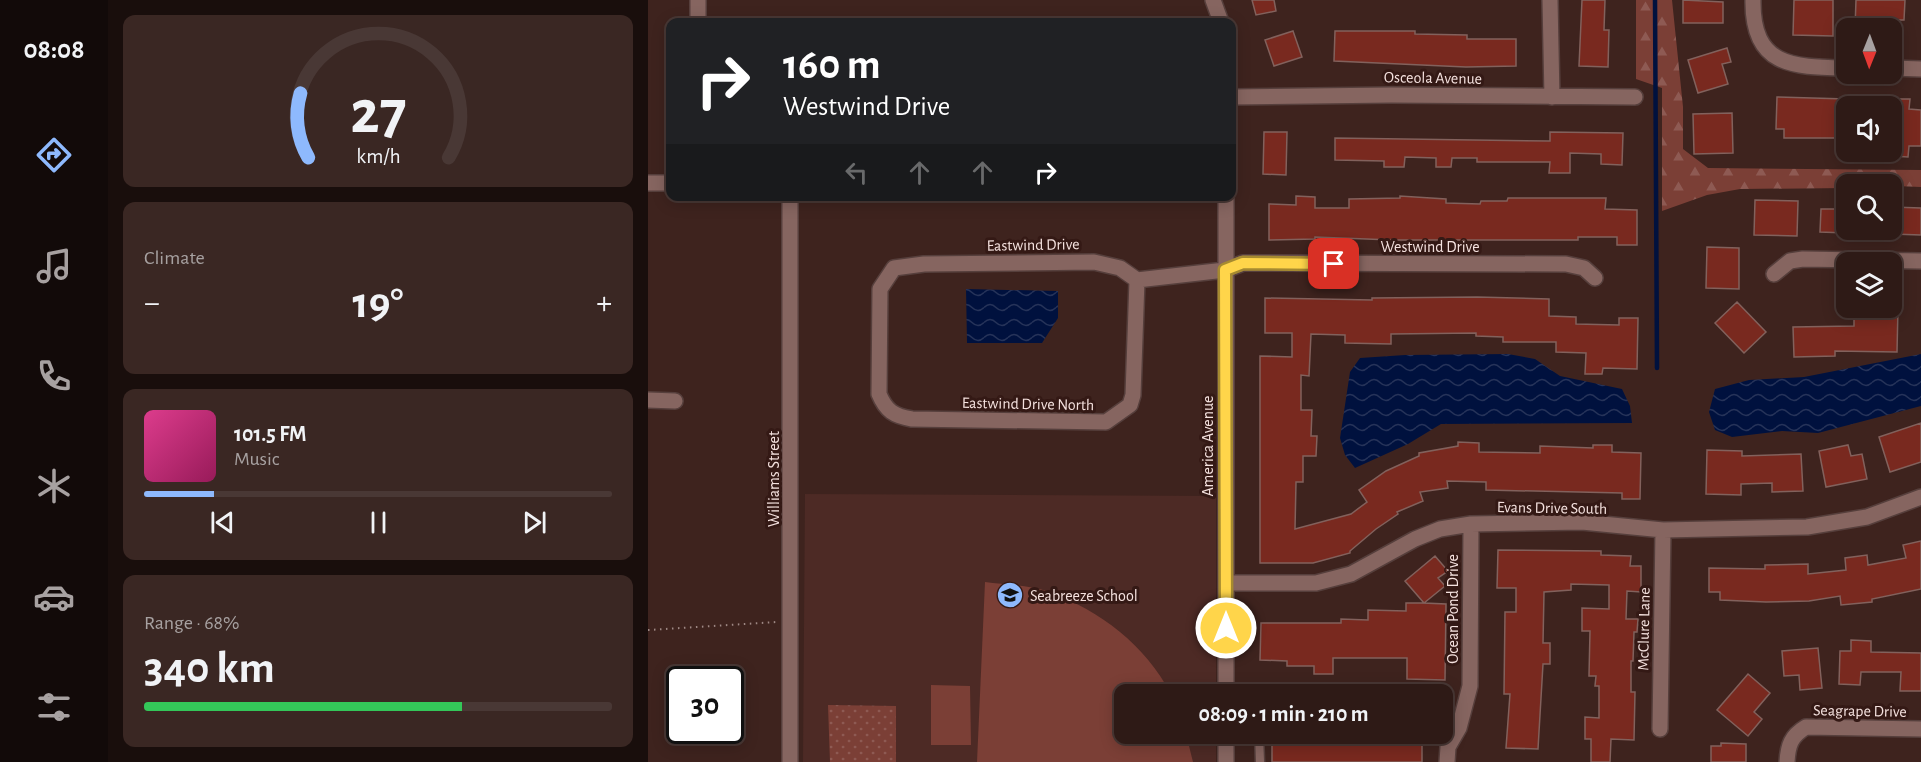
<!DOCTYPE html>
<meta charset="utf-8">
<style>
:root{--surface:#2e1a16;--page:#3a2723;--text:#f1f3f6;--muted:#a7a1a1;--line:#493835;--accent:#8eb9fd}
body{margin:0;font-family:"Alegreya Sans",sans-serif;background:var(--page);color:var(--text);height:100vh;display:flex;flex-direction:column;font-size:22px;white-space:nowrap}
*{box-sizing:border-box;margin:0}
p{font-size:20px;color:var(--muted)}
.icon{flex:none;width:33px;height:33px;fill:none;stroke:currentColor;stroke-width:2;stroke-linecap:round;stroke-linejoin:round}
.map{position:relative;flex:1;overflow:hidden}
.side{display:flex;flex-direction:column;gap:15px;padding:15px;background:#190e0c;width:540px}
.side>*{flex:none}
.hud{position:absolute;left:18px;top:18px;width:570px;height:183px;border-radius:12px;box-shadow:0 3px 15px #0003,0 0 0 2px var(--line);background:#202124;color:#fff;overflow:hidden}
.needle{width:39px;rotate:181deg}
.buttons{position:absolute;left:1188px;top:18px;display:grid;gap:12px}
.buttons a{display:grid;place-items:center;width:66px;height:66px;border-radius:12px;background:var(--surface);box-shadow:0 3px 15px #0003,0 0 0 2px var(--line);font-size:30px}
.speed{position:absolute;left:18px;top:666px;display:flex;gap:12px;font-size:30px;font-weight:700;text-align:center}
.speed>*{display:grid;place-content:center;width:78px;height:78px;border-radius:50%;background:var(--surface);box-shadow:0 3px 15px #0003,0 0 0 2px var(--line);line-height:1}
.speed .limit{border:3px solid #111;border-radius:9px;background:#fff;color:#111}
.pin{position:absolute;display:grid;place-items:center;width:51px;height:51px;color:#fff;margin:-26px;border-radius:12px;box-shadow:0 3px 9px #0006}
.me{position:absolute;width:66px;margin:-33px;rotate:0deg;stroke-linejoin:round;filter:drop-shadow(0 0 4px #0008)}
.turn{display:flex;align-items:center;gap:21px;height:126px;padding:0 18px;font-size:27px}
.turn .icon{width:78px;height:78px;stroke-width:2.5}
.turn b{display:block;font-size:42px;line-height:51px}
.lanes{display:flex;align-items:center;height:57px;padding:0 18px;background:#0003;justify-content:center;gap:30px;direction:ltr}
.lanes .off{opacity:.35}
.big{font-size:45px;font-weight:600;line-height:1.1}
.side .widget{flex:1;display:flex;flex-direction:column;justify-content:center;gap:9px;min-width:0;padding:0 21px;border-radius:12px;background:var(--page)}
.side .dial{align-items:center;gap:0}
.dial svg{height:156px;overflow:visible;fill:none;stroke:var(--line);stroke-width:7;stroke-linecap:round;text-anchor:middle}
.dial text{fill:var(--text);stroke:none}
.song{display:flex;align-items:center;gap:18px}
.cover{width:72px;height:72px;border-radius:9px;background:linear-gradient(135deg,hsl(330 70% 55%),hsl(330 70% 35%))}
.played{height:6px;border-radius:3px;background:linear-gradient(90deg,var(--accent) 15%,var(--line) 15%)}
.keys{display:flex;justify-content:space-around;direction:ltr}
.heat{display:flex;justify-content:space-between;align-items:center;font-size:33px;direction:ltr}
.charge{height:9px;border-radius:4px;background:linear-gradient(90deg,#34c759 68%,var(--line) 0)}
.trip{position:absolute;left:466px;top:684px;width:339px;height:60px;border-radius:12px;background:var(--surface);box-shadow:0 3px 15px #0003,0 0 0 2px var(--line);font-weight:600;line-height:60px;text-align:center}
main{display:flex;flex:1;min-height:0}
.tab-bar{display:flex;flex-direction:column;width:108px;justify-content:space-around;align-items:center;background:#120a09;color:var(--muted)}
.tab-bar .icon{width:42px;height:42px}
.tab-bar .on{color:var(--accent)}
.tab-bar b{font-size:27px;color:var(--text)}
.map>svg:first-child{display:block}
.built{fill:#4d2a25}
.green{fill:url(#green-dots)}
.forest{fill:url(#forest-firs)}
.pitch{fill:#7b3f36}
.water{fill:url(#water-waves)}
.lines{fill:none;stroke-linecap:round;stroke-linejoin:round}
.stream{stroke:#00113e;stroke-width:4.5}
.building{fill:#79291f;stroke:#82615c;stroke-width:1.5}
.lane-casing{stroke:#563f3c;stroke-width:11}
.street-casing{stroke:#563f3c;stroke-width:18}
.path{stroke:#9e8884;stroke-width:2;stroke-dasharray:1.5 4.5;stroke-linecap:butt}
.lane{stroke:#866560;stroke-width:8}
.street{stroke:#866560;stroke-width:15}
.route-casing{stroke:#a68a30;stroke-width:15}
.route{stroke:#ffd54a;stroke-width:10}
.labels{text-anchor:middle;stroke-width:6;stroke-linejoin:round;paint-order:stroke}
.street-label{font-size:16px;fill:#f5e2df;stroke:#341915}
.poi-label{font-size:16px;fill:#f5e2df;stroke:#341915;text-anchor:start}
</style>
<main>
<nav class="tab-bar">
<b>08:08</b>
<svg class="icon on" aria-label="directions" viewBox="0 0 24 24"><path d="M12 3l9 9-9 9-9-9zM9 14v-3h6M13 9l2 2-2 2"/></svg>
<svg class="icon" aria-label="music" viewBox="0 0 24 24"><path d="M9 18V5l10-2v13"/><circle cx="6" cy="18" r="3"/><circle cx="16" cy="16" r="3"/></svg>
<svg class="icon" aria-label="phone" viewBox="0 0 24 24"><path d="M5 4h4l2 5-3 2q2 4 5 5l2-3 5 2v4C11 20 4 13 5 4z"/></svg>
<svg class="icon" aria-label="climate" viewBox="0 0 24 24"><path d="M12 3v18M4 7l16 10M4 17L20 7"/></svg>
<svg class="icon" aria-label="car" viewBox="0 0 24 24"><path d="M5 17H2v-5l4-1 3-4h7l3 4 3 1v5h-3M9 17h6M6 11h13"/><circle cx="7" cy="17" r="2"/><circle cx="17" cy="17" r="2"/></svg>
<svg class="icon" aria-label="filters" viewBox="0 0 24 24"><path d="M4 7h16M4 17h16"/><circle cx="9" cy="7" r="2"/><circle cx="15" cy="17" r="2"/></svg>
</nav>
<section class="side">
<div class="widget dial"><svg viewBox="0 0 100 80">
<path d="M14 69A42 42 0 1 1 86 69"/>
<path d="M14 69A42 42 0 0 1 10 36" stroke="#8eb9fd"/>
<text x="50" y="56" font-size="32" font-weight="700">27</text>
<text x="50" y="72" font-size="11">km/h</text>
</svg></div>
<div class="widget"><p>Climate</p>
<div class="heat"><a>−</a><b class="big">19°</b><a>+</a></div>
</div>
<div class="widget">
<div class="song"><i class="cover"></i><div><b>101.5 FM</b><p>Music</p></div></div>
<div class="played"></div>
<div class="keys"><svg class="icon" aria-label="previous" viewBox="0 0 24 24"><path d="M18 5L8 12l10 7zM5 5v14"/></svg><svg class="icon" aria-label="pause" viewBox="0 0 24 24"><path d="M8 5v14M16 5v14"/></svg><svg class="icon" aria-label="next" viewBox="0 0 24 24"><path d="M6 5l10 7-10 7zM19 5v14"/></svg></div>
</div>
<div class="widget"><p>Range · 68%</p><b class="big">340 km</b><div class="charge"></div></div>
</section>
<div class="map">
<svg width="1273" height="762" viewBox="0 0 1273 762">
<defs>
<pattern id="green-dots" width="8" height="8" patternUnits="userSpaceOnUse" patternTransform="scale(1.5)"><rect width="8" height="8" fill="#7b3f36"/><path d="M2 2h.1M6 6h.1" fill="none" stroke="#8e5a53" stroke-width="1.8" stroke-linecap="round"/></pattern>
<pattern id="forest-firs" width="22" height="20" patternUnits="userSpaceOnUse" patternTransform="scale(1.5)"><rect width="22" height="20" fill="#7b3f36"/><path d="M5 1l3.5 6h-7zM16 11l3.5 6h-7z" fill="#8e5a53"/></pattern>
<pattern id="water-waves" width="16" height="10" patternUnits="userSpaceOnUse" patternTransform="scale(1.5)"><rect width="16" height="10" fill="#00113e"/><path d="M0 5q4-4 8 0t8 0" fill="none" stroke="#263359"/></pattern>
</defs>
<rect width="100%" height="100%" fill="#3e231e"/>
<path class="built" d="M 157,494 L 568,496 L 568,694 L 477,694 L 477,734 L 568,734 L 568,762 L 155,762 Z"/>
<path class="green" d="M 180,705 L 248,706 L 248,762 L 182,762 Z"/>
<path class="forest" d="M 988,0 L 1024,0 L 1035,107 L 1035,149 L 1060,168 L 1273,170 L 1273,187 L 1198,184 L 1198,188 L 1092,189 L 1059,195 L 1014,211 L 1014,88 L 988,79 Z"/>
<path class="pitch" d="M 337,582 C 357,585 382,585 401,592 C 453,611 497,645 523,694 L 477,694 L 477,734 L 538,734 L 545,762 L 329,762 Z
M 283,685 L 322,686 L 323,745 L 283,745 Z"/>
<path class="water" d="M 318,289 L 410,291 L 410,318 L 394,343 L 319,343 Z
M 860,354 L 887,359 L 912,376 L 974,389 L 982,406 L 984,423 L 793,424 L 760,444 L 707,468 L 697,455 L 692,438 L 702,372 L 712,358 L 757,355 Z
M 1273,354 L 1273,406 L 1170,433 L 1134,431 L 1084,437 L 1067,430 L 1061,412 L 1067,389 L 1101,380 L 1156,377 Z"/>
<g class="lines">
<path class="stream" d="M 1007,0 L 1009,368"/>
</g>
<path class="building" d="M 604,0 L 626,0 L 628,11 L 608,15 Z
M 934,0 L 957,0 L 956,30 L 961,30 L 960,67 L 931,66 Z
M 1035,0 L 1075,2 L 1075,23 L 1035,23 Z
M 1146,0 L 1185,0 L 1185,36 L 1145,35 Z
M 1208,0 L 1257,0 L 1256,20 L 1238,20 L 1237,28 L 1207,28 Z
M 645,31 L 654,57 L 626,66 L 617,40 Z
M 687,31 L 767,31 L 767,34 L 819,35 L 819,39 L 868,39 L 868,66 L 818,67 L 686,61 Z
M 1079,48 L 1083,62 L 1074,64 L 1080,84 L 1050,93 L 1040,60 Z
M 1129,97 L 1198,99 L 1198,138 L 1136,138 L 1136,129 L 1128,129 Z
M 1244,99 L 1262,99 L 1261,109 L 1273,110 L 1273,146 L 1261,146 L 1260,157 L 1244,156 Z
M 1084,113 L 1085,153 L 1046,154 L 1045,114 Z
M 616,132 L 639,132 L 638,175 L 615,174 Z
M 902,132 L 975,133 L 974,165 L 953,164 L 953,154 L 922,153 L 922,173 L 901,173 L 902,162 L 829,162 L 829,158 L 804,158 L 803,167 L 788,167 L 788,158 L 757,157 L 756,167 L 736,167 L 736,161 L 687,160 L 687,138 L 902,141 Z
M 648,196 L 667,197 L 667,208 L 701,208 L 701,199 L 752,198 L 752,196 L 798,199 L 798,203 L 832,204 L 833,201 L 859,201 L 860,198 L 958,198 L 957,209 L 989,210 L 989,245 L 969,245 L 969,237 L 930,237 L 930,240 L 744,240 L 667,237 L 667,239 L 621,240 L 621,204 L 648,205 Z
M 1107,200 L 1150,201 L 1149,236 L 1106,235 Z
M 1244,207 L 1273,208 L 1273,235 L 1244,234 Z
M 1173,209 L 1198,209 L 1198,233 L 1172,232 Z
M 1059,247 L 1091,248 L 1091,289 L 1058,288 Z
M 829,297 L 901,299 L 901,316 L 928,317 L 928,324 L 971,325 L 971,318 L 990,318 L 989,369 L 955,368 L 954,374 L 937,374 L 938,353 L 908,352 L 908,342 L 855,342 L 855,337 L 828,336 L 828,333 L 743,334 L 743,344 L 697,343 L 697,335 L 663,334 L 661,376 L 653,375 L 653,410 L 664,410 L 663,436 L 669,436 L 668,456 L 655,456 L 655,482 L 648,482 L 647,529 L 703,514 L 719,502 L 711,490 L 738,471 L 771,456 L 771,453 L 810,446 L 810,442 L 831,443 L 831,452 L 892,453 L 892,446 L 945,448 L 945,445 L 964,445 L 964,452 L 993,453 L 992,499 L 974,499 L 974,493 L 838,490 L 838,482 L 799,481 L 800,488 L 772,492 L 775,501 L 749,512 L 750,514 L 728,529 L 702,551 L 702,553 L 665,563 L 612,563 L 612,356 L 644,357 L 644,333 L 617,333 L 617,298 L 724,300 L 724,298 Z
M 1089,302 L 1118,332 L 1096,353 L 1067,323 Z
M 1228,308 L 1250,308 L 1249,352 L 1187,351 L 1187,356 L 1146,357 L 1145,327 L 1206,326 L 1206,314 L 1228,314 Z
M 1273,423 L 1273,462 L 1242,472 L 1231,437 Z
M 1200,445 L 1203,456 L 1214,454 L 1219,479 L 1178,487 L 1171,451 Z
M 1059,450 L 1094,451 L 1094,456 L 1153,454 L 1155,491 L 1124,492 L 1124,483 L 1093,484 L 1093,495 L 1058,494 Z
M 1273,541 L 1273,589 L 1224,599 L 1224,602 L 1193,605 L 1192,596 L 1161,601 L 1118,602 L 1072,600 L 1072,592 L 1061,592 L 1061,568 L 1117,569 L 1117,565 L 1160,564 L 1160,574 L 1198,570 L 1197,558 L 1219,555 L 1220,565 L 1258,558 L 1255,545 Z
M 850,550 L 953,551 L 953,555 L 983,556 L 982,566 L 993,566 L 993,592 L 979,591 L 978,619 L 990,619 L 989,632 L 986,632 L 985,661 L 983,661 L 983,692 L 987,692 L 986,740 L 963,739 L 962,762 L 943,762 L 943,739 L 937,739 L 937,717 L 951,718 L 951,686 L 947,686 L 948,676 L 941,676 L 942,631 L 934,631 L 934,608 L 961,609 L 961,585 L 923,584 L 923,590 L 896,592 L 895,643 L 902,643 L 902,664 L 895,664 L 890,749 L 858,748 L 862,694 L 856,694 L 857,612 L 868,612 L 868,588 L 849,588 Z
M 787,556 L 800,571 L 790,578 L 797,586 L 776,603 L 798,604 L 797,680 L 759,679 L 759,658 L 685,658 L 685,674 L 666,674 L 666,666 L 639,666 L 639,661 L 612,660 L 613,623 L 693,623 L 693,619 L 720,620 L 720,610 L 758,611 L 758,603 L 776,603 L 757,581 Z
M 1203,640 L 1223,641 L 1223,652 L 1273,653 L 1273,691 L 1252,691 L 1253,672 L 1213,672 L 1212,685 L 1191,684 L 1192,651 L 1203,651 Z
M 1170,648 L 1174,688 L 1152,690 L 1151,675 L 1136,676 L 1134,651 Z
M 1100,674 L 1122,693 L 1106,712 L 1114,719 L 1100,736 L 1069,710 Z
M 624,734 L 774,734 L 774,762 L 624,762 Z
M 1073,743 L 1098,744 L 1098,762 L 1063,762 L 1063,746 L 1073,746 Z"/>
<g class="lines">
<g class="lane-casing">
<path id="lane" d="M 611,734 L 612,762"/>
</g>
<g class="street-casing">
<path id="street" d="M 50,0 L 50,22
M 565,0 L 573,22
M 902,0 L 904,97
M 1105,0 C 1104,67 1145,67 1198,68
M 1244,68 L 1273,69
M 584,97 L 743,95 L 987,97
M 0,183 L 22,183
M 1126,274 L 1142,261 L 1155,259 L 1273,261
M 489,280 L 485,395 L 482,405 L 458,422 L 264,419 C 246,416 238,411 231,394 L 232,289 L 246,268 L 276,264 L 446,262 L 472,268 L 489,280 L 577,270 L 595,263 L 918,264 L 936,268 L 947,278
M 0,400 L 27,401
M 578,583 L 668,583 L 703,574 L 767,539 L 792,529 L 823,524 L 934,522 L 1015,530 L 1159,527 L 1219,517 L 1273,497
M 578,694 L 578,196
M 1012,729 L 1015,530
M 142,762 L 142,196
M 578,762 L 578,734
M 799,762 L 800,747 L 811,728 L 822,686 L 823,524
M 1139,762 C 1140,745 1143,736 1158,727 L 1273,729"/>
</g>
<path class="path" d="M 0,630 L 129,622"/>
<use href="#lane" class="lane"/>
<use href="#street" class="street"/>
</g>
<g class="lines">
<g class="route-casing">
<path id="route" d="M 578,628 L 577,270 L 595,263 L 686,264"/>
</g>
<use href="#route" class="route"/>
</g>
<defs>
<g id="school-disc" transform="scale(1.35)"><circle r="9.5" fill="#8eb9fd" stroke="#341915"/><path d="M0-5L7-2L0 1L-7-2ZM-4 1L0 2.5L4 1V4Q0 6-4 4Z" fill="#111"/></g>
</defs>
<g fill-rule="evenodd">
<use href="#school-disc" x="362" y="595"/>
</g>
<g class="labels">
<g class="street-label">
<text transform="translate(785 77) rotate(1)" y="6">Osceola Avenue</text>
<text transform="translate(385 244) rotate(-1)" y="6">Eastwind Drive</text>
<text x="782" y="252">Westwind Drive</text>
<text transform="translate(380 403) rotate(1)" y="6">Eastwind Drive North</text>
<text transform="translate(559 446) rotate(-90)" y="6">America Avenue</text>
<text transform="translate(125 479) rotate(-90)" y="6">Williams Street</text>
<text transform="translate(904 507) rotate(1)" y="6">Evans Drive South</text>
<text transform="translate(804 609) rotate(-90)" y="6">Ocean Pond Drive</text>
<text transform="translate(995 629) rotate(-89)" y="6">McClure Lane</text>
<text transform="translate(1212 710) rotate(1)" y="6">Seagrape Drive</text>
</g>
<g class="poi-label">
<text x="382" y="601">Seabreeze School</text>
</g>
</g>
</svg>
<div class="buttons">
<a><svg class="needle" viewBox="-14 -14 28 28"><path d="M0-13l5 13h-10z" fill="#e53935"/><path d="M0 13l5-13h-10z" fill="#a7a1a1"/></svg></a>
<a><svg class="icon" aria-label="sound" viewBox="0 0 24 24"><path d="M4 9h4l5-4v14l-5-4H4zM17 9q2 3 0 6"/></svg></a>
<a><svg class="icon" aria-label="search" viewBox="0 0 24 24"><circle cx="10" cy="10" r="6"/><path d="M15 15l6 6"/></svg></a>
<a><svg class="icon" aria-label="layers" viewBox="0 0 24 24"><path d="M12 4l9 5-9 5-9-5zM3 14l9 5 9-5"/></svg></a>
</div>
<div class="speed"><div class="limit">30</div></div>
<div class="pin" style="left:686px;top:264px;background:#d93025"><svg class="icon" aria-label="arrive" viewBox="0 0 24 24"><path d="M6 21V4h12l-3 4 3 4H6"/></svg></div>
<svg class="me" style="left:578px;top:628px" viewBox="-20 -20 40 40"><circle r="17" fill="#ffd54a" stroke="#fff" stroke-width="3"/><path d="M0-11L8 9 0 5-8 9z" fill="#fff"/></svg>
<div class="trip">08:09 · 1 min · 210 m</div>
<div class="hud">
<div class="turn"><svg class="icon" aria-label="right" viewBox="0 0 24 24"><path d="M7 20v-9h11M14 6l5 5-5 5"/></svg><div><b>160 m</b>Westwind Drive</div></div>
<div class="lanes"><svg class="icon off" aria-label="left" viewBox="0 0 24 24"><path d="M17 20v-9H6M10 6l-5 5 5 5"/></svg><svg class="icon off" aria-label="ahead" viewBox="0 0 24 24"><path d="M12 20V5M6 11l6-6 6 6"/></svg><svg class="icon off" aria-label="ahead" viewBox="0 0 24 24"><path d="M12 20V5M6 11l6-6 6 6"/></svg><svg class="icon" aria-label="right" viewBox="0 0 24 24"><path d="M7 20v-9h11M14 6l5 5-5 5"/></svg></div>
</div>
</div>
</main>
